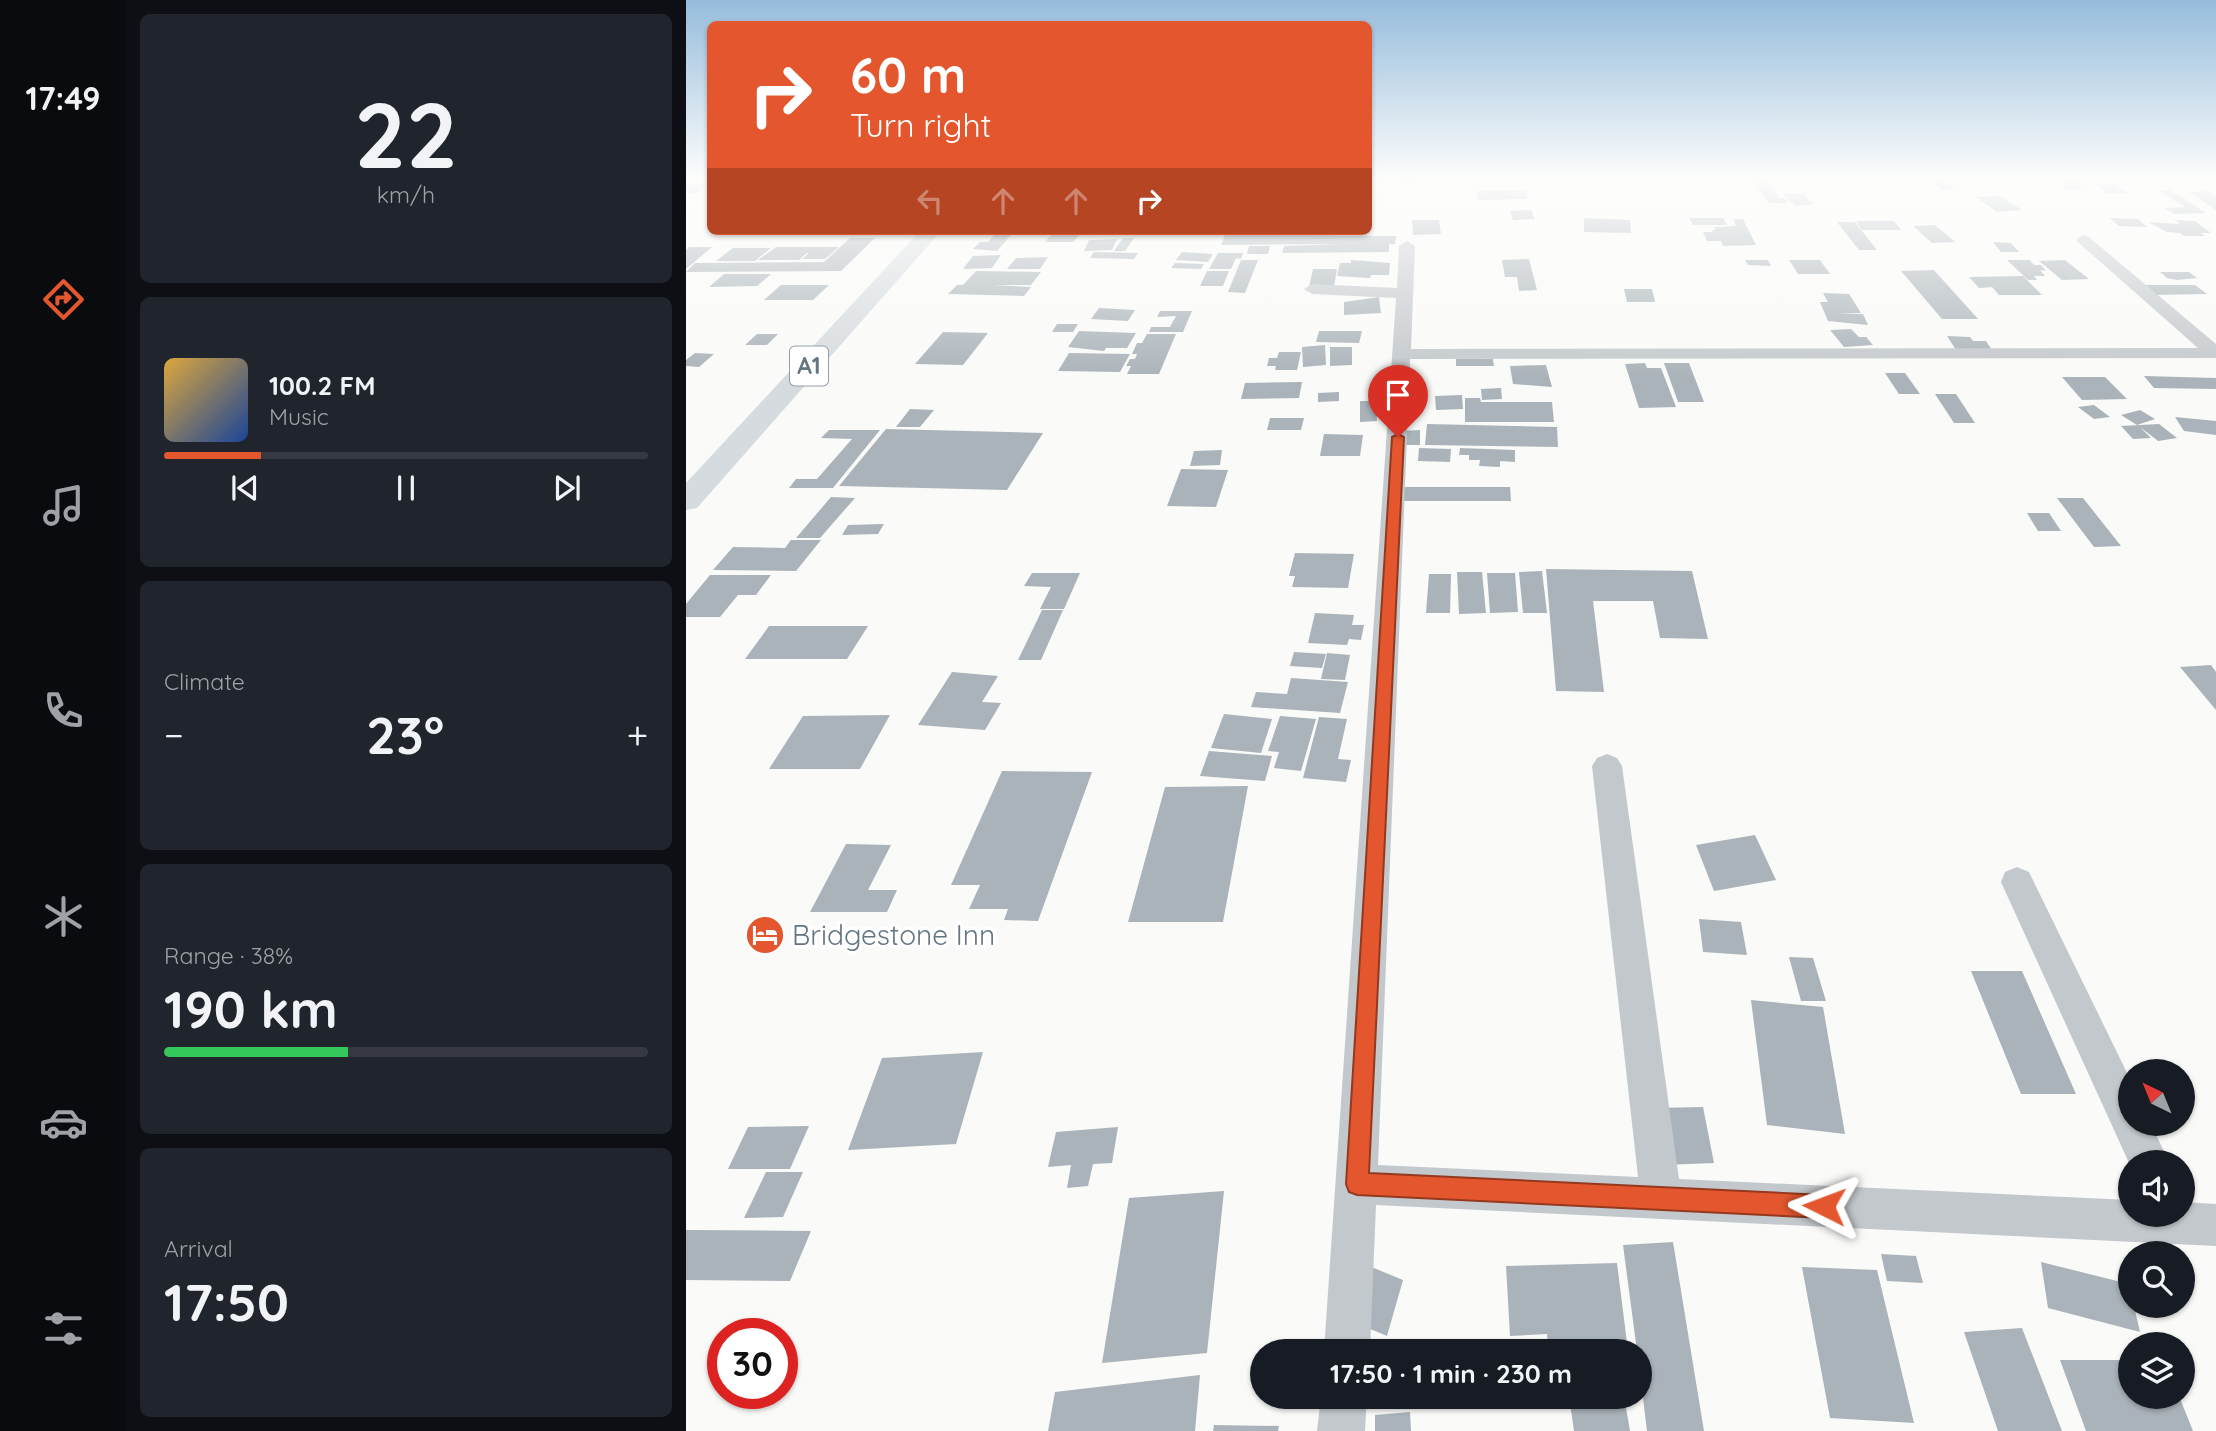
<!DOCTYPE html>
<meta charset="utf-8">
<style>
:root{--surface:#171b24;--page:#20242c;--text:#f1f3f6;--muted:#9ea1a6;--line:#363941;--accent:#e4572e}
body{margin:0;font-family:Quicksand,sans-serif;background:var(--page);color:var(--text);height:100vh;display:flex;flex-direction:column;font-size:26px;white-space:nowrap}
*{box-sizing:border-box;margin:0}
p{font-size:23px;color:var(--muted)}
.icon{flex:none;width:38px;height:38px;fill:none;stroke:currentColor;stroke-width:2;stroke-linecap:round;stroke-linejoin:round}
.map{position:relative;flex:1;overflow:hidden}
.drawer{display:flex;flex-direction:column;gap:14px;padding:14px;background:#0d0f14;width:560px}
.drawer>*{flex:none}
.top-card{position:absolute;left:21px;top:21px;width:665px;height:214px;border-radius:10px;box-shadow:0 2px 5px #0004;background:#e4572e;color:#fff;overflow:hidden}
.needle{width:46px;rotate:317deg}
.buttons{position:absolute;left:1432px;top:1059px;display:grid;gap:14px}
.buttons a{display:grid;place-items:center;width:77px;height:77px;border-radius:50%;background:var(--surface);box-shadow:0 2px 5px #0004;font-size:35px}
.speed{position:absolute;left:21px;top:1318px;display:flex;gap:14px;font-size:35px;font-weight:700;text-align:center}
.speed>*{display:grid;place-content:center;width:91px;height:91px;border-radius:50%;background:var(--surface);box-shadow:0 2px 5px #0004;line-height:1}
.speed .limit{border:10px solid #d22;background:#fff;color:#111}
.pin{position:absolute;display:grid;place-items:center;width:60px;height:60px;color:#fff;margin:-72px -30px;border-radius:50% 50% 50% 0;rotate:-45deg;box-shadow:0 0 7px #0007}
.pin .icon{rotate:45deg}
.me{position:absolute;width:77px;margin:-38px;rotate:273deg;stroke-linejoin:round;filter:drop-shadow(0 0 5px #0008)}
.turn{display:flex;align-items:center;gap:24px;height:147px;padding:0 28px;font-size:32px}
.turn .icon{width:91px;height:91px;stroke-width:2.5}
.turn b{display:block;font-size:49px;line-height:60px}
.lanes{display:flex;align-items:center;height:66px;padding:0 28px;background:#0003;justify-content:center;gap:35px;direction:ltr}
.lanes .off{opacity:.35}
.big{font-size:52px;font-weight:800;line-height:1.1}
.drawer .widget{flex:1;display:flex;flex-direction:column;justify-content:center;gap:10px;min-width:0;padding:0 24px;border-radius:10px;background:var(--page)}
.drawer .dial{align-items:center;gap:0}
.dial b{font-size:91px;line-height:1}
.song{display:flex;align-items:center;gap:21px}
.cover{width:84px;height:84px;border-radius:10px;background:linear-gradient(135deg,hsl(40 70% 55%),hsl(220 70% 35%))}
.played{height:7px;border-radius:4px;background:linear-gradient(90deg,var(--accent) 20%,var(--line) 20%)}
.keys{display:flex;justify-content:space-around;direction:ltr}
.heat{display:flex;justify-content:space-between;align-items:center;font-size:38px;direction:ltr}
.charge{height:10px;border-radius:5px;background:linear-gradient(90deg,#34c759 38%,var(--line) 0)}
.trip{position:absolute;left:564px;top:1339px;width:402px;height:70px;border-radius:35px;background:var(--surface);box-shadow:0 2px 5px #0004;font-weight:800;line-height:70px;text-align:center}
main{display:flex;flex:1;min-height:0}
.menu{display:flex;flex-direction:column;width:126px;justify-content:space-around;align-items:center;background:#090b0e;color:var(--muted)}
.menu .icon{width:49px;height:49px}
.menu .selected{color:var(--accent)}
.menu b{font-size:32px;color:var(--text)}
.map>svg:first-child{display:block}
.building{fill:#aab3b9}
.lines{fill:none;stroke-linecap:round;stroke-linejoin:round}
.minor{fill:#c3c8cc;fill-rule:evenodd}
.trunk{fill:#d6dbdf;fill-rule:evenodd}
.route{fill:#e4572e;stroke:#94391e;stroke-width:2}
.labels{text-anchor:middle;stroke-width:7;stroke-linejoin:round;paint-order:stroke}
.shield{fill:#fff;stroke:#939fa8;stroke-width:2}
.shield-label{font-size:23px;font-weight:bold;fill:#657683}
.near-poi-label{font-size:28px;fill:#657683;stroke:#fff;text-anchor:start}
</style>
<main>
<nav class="menu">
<b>17:49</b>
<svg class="icon selected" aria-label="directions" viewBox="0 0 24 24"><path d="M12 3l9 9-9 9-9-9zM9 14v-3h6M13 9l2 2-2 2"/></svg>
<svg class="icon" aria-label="music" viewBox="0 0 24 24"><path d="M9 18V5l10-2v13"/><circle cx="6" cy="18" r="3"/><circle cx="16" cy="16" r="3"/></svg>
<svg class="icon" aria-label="phone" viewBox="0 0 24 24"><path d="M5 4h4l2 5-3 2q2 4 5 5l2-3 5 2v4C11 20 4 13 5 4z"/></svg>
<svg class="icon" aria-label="climate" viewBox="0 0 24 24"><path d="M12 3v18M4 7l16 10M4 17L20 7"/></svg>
<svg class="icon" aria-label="car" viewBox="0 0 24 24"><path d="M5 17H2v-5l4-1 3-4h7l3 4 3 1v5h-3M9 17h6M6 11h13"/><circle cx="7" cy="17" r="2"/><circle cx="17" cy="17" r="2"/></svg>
<svg class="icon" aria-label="filters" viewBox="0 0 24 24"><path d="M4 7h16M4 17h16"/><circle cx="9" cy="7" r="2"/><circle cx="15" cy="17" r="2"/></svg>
</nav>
<section class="drawer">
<div class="widget dial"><b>22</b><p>km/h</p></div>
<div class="widget">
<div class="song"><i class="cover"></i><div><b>100.2 FM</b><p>Music</p></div></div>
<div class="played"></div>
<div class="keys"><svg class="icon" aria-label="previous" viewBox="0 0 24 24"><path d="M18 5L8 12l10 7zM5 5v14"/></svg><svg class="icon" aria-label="pause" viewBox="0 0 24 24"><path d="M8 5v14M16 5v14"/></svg><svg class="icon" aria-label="next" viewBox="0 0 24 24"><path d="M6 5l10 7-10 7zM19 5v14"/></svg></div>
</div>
<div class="widget"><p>Climate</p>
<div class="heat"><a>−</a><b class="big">23°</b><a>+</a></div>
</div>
<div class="widget"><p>Range · 38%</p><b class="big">190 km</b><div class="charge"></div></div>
<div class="widget"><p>Arrival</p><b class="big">17:50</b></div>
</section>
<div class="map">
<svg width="1530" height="1431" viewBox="0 0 1530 1431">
<rect width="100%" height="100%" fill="#fafaf8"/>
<path class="building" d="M 691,179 L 730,179 L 729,183 L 690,182 Z
M 1066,179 L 1082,179 L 1093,198 L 1098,198 L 1102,203 L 1083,203 Z
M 1243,179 L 1258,179 L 1270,189 L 1255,190 Z
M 1371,181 L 1395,182 L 1400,186 L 1392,186 L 1396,189 L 1380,189 Z
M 1407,183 L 1427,183 L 1442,193 L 1421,193 Z
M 0,184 L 23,184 L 10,193 L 0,193 Z
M 840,190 L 842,199 L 791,200 L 790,191 Z
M 1484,190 L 1520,213 L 1488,214 L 1479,208 L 1499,207 L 1473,191 Z
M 1524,191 L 1530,196 L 1530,210 L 1503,192 Z
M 1117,193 L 1127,204 L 1109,206 L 1097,194 Z
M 1314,196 L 1336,210 L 1311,212 L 1290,197 Z
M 845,210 L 849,219 L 827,220 L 824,211 Z
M 898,218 L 944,220 L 945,233 L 898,232 Z
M 1003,218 L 1037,218 L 1041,225 L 1007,225 Z
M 1424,218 L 1452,219 L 1461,227 L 1433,226 Z
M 1047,219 L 1057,219 L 1070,245 L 1037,246 L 1035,241 L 1021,241 L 1017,232 L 1027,232 L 1026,230 L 1030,230 L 1028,227 L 1050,226 Z
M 726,220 L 753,220 L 755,234 L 727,235 Z
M 1489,220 L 1509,221 L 1525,233 L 1515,233 L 1519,236 L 1498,236 L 1494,233 L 1481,232 L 1462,222 L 1494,224 Z
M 1170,221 L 1208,221 L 1215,230 L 1176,230 Z
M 1151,222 L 1169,222 L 1191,250 L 1173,250 Z
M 1249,225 L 1269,242 L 1246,243 L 1227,226 Z
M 553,231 L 575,231 L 574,235 L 710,236 L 709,244 L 703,244 L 703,252 L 596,253 L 598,246 L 656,244 L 535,245 L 539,235 L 552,235 Z
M 308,235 L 325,235 L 311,251 L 287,249 L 294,242 L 302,242 Z
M 365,235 L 393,235 L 387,242 L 359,242 Z
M 164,238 L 189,238 L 155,271 L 0,272 L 9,263 L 138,262 Z
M 437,238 L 448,238 L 439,251 L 428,251 Z
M 431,239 L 426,250 L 398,251 L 403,240 Z
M 1307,242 L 1325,243 L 1333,252 L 1315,252 Z
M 563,246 L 584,246 L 582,254 L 561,254 Z
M 3,247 L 26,247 L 0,269 L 0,250 Z
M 90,247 L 153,247 L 139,259 L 116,259 L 123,253 L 121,253 L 113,260 L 72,260 Z
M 47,248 L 85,248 L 69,261 L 30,261 Z
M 408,252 L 452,253 L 448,259 L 404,258 Z
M 496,252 L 527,254 L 522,262 L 490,260 Z
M 532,253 L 557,253 L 555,259 L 550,258 L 545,269 L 523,269 Z
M 315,255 L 306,268 L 277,269 L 287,256 Z
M 362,257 L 354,269 L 321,269 L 330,258 Z
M 843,259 L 851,290 L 833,291 L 831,277 L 819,277 L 816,260 Z
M 555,260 L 572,260 L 559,293 L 542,292 Z
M 665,260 L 704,263 L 703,275 L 685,275 L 684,278 L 651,276 L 654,263 L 665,263 Z
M 1059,260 L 1082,260 L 1085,266 L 1062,265 Z
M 1103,260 L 1134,260 L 1144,274 L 1112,274 Z
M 1321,260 L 1344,260 L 1348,265 L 1355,265 L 1360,271 L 1354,270 L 1359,276 L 1348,276 L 1351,280 L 1342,280 Z
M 1379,260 L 1403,279 L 1376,280 L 1353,261 Z
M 489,263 L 518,264 L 515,269 L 485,268 Z
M 627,269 L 651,269 L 648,287 L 623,287 Z
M 1248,270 L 1292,319 L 1256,319 L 1215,271 Z
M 290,271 L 355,272 L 345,285 L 307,285 L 345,287 L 338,296 L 262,294 L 271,285 L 277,285 Z
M 521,271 L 543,271 L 537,286 L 514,286 Z
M 1474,272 L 1503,272 L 1511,278 L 1491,280 L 1481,278 Z
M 38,274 L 85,274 L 71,286 L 23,287 Z
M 1337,276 L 1356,295 L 1313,295 L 1306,287 L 1293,288 L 1283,277 Z
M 95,285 L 143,285 L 127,300 L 78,300 Z
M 1454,285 L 1509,285 L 1521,294 L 1465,295 Z
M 938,289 L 966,289 L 969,302 L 941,302 Z
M 1137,293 L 1163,294 L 1175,313 L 1150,314 L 1177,314 L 1182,325 L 1142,321 L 1134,302 L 1142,302 Z
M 693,297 L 695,313 L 658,315 L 658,302 Z
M 413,308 L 449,310 L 442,321 L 405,319 Z
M 474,311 L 506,311 L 497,332 L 463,332 L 465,327 L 484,327 L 490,316 L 471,317 Z
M 371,324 L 392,324 L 387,332 L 366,332 Z
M 1165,329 L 1173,337 L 1180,337 L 1187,345 L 1158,347 L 1144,330 Z
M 393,331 L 450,333 L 441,348 L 420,348 L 418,351 L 382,347 Z
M 633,331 L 676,331 L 673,343 L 630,342 Z
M 257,332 L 302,333 L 277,365 L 229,364 Z
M 71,334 L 92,334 L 81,345 L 59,345 Z
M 461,334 L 490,334 L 473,374 L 441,374 L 445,366 L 440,366 L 444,359 L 449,359 L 451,354 L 446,354 L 451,343 L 456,343 Z
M 1261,336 L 1284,337 L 1287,341 L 1300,341 L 1306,350 L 1270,350 Z
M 639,345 L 640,365 L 617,367 L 616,347 Z
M 644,347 L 666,347 L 666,365 L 644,366 Z
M 593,352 L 615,352 L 611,370 L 589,370 L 590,366 L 581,366 L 583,358 L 591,358 Z
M 9,353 L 28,354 L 13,367 L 0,366 L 0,360 Z
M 383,353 L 444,354 L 434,372 L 372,371 Z
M 770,359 L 807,359 L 808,366 L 770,366 Z
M 959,363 L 961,368 L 975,368 L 990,407 L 953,408 L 939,364 Z
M 978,363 L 1003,363 L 1018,402 L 992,402 Z
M 860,365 L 866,387 L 827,384 L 824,366 Z
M 1199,373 L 1219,373 L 1234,394 L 1213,394 Z
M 1458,376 L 1530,378 L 1530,389 L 1468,388 Z
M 1376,377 L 1419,377 L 1441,399 L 1396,400 Z
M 616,382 L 613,398 L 555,399 L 559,383 Z
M 815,388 L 816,399 L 796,400 L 795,389 Z
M 653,392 L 653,401 L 632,402 L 632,393 Z
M 1249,394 L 1270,394 L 1289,423 L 1268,423 Z
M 776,395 L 777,409 L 750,410 L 749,396 Z
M 779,398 L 794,398 L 795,402 L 866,402 L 868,422 L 779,422 Z
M 674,401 L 690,401 L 691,421 L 674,422 Z
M 1408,405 L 1424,417 L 1408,419 L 1392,407 Z
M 224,409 L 248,410 L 234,427 L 210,427 Z
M 1454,410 L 1469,419 L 1451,425 L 1435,415 Z
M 1489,417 L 1530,421 L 1530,435 L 1498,431 Z
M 584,418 L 618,418 L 615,430 L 581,430 Z
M 741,424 L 871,427 L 872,447 L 739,445 Z
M 1473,424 L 1491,438 L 1472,441 L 1454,427 L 1465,438 L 1447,439 L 1435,426 Z
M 200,429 L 357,433 L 321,490 L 153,486 Z
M 143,430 L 194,430 L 147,488 L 103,488 L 110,479 L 131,479 L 166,439 L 135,438 Z
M 734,430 L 734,445 L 715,445 L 715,431 Z
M 638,434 L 677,435 L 674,456 L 634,456 Z
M 733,448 L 765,449 L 764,462 L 732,461 Z
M 774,448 L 829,450 L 829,462 L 814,461 L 814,467 L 793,466 L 794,460 L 783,460 L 783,455 L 773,455 Z
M 536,450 L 534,465 L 504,466 L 508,451 Z
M 495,469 L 542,470 L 530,507 L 481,506 Z
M 718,487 L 824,487 L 825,501 L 717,501 Z
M 145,497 L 169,498 L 134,538 L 110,538 Z
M 1371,498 L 1397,498 L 1435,546 L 1408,547 Z
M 1341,513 L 1363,513 L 1375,531 L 1352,531 Z
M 198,524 L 192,534 L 156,535 L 162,525 Z
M 105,540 L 135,540 L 110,571 L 27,570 L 47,547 L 99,548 Z
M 609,553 L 668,554 L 662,588 L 606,587 L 609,576 L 603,576 Z
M 860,569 L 1006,571 L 1022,639 L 974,638 L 967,601 L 907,601 L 918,692 L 870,691 Z
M 856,571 L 861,613 L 837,613 L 833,572 Z
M 771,572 L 796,572 L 800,613 L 773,614 Z
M 346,573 L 394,573 L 378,609 L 354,609 L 365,587 L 338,586 Z
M 801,573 L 829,573 L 832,612 L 804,613 Z
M 743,574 L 765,574 L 764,613 L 740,613 Z
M 24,575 L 85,575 L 70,595 L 52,595 L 34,617 L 0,617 L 0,604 Z
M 356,610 L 377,610 L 355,660 L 332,660 Z
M 629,613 L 668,615 L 666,625 L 678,625 L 675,640 L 663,639 L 661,645 L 622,643 Z
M 83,626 L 182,626 L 161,659 L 59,659 Z
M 608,652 L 640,654 L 636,668 L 604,666 Z
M 641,653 L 664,655 L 659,680 L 635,679 Z
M 1525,665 L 1530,672 L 1530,710 L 1494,667 Z
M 266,672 L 312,676 L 296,702 L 315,703 L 299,730 L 232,725 Z
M 605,678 L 662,682 L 654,713 L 565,707 L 570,692 L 601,694 Z
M 538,714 L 586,719 L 575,753 L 525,748 Z
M 204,715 L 174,769 L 83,769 L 117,716 Z
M 594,716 L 630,719 L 615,771 L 588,768 L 593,752 L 582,751 Z
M 633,717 L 661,719 L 652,759 L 665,760 L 660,782 L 617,778 Z
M 523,751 L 586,756 L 579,781 L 514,776 Z
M 316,771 L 406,772 L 352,921 L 318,920 L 322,909 L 283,909 L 294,885 L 265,885 Z
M 562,786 L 537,922 L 442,922 L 479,787 Z
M 1069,835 L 1090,880 L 1028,891 L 1010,845 Z
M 160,844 L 205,845 L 182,890 L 211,890 L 201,912 L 124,912 Z
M 1013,919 L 1055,922 L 1061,955 L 1017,952 Z
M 1103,957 L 1127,958 L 1140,1001 L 1115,1001 Z
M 1285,971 L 1336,971 L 1390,1094 L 1335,1094 Z
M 1065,1000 L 1137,1007 L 1159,1134 L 1081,1125 Z
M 297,1052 L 270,1144 L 162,1150 L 196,1058 Z
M 1017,1107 L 1028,1163 L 978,1165 L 969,1108 Z
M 123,1126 L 104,1169 L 42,1169 L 62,1127 Z
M 432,1127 L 426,1163 L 407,1164 L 402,1186 L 381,1188 L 385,1165 L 362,1167 L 370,1132 Z
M 80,1172 L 117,1172 L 97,1217 L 58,1218 Z
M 538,1191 L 521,1353 L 416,1363 L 443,1198 Z
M 0,1230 L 125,1231 L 104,1281 L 0,1280 Z
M 987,1242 L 1018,1431 L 961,1431 L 954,1373 L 954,1351 L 951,1351 L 937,1245 Z
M 1195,1254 L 1230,1256 L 1237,1283 L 1201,1281 Z
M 1355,1262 L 1443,1284 L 1444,1306 L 1448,1306 L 1454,1332 L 1362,1308 Z
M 931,1263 L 942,1351 L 862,1351 L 861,1334 L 824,1336 L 820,1266 Z
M 683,1266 L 717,1280 L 701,1336 L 665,1321 Z
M 1116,1267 L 1191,1270 L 1228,1423 L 1144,1418 Z
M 1336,1328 L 1376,1431 L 1312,1431 L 1278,1332 Z
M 1374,1360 L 1444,1360 L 1444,1396 L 1493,1396 L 1507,1431 L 1400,1431 Z
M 514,1375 L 509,1431 L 362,1431 L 369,1392 Z
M 883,1396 L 938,1396 L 944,1431 L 888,1431 Z
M 724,1412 L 725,1431 L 689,1431 L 689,1415 Z
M 528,1425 L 593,1426 L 592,1431 L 527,1431 Z"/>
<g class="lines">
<path class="minor" d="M 1398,235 L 1403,237 L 1530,344 L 1530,358 L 724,359 L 692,1165 L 952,1177 L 906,766 L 911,758 L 921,754 L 931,758 L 936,766 L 993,1179 L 1444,1200 L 1444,1214 L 1496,1214 L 1496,1202 L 1530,1204 L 1530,1246 L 690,1205 L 684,1351 L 638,1351 L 710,298 L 626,294 L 618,289 L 626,284 L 711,288 L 713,246 L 721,241 L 729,246 L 725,349 L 1512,348 L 1393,243 L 1390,240 L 1393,237 Z
M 1331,867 L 1343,872 L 1444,1079 L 1444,1124 L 1465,1124 L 1483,1162 L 1444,1162 L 1444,1165 L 1315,882 L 1319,872 Z
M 635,1396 L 681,1396 L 679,1431 L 631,1431 Z"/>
<path class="trunk" d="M 234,231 L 255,231 L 11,508 L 0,510 L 0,483 Z"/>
</g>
<linearGradient id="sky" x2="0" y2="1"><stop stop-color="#96bcdc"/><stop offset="0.47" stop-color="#fdfdfc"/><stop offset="1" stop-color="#fdfdfc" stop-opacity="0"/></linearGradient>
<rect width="1530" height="379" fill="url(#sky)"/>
<path class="route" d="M 712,434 L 718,437 L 683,1173 L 1138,1195 L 1147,1198 L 1150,1206 L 1147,1215 L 1138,1218 L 671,1195 L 663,1192 L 660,1184 L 706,437 Z"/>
<defs>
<g id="hotel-disc" transform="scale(2.0125)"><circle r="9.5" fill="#e4572e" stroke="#fff"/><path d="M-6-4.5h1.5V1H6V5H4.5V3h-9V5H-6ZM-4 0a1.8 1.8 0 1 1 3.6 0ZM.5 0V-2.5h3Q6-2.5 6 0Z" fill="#fff"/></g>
</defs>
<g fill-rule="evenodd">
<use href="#hotel-disc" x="79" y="935"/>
</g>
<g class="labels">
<rect class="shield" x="104" y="346.5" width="38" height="39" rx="5"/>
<g class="shield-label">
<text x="123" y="374">A1</text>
</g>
<g class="near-poi-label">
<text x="106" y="945">Bridgestone Inn</text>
</g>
</g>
</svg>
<div class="buttons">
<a><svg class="needle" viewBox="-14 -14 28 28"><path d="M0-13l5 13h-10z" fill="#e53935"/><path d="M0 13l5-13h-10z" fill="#9ea1a6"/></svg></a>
<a><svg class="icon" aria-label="sound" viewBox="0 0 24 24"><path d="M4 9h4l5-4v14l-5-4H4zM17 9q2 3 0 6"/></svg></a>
<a><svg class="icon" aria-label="search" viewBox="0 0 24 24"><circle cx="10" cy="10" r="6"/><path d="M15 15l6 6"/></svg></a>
<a><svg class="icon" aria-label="layers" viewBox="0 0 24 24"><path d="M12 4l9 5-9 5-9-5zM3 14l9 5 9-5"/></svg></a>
</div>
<div class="speed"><div class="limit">30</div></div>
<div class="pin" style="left:712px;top:437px;background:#d93025"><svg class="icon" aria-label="arrive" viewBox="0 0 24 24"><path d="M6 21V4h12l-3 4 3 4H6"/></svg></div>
<svg class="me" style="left:1138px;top:1206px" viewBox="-20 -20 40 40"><path d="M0-17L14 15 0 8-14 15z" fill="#e4572e" stroke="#fff" stroke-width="4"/></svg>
<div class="trip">17:50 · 1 min · 230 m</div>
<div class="top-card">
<div class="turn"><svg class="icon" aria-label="right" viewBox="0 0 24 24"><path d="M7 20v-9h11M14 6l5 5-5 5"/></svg><div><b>60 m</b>Turn right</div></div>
<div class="lanes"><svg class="icon off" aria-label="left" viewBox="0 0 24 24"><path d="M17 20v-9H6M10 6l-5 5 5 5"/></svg><svg class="icon off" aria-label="ahead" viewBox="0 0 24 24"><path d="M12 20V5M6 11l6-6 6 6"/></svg><svg class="icon off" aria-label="ahead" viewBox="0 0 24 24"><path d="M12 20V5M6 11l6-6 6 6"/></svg><svg class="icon" aria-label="right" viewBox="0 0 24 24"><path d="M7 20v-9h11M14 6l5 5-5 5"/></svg></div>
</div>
</div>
</main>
